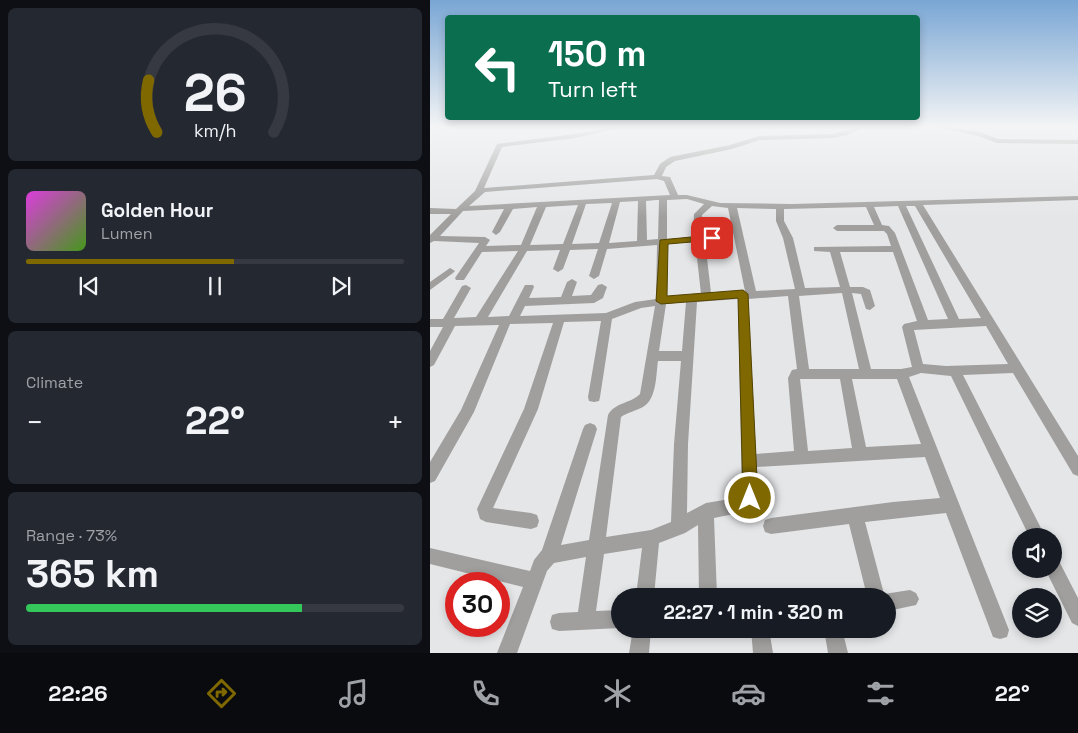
<!DOCTYPE html>
<meta charset="utf-8">
<style>
:root{--surface:#171b24;--page:#242831;--text:#f1f3f6;--muted:#9ea1a6;--line:#363941;--accent:#7f6800}
body{margin:0;font-family:"Space Grotesk",sans-serif;background:var(--page);color:var(--text);height:100vh;display:flex;flex-direction:column;font-size:19px;white-space:nowrap}
*{box-sizing:border-box;margin:0}
p{font-size:16px;color:var(--muted)}
.icon{flex:none;width:28px;height:28px;fill:none;stroke:currentColor;stroke-width:2;stroke-linecap:round;stroke-linejoin:round}
.map{position:relative;flex:1;overflow:hidden}
.drawer{display:flex;flex-direction:column;gap:8px;padding:8px;background:#0d0f14;width:430px}
.drawer>*{flex:none}
.guide{position:absolute;left:15px;top:15px;width:475px;height:105px;border-radius:5px;box-shadow:0 2px 8px #0003;background:#0b6e4f;color:#fff;overflow:hidden}
.tools{position:absolute;left:582px;top:528px;display:grid;gap:10px}
.tools a{display:grid;place-items:center;width:50px;height:50px;border-radius:50%;background:var(--surface);box-shadow:0 2px 8px #0003;font-size:25px}
.speed{position:absolute;left:15px;top:572px;display:flex;gap:10px;font-size:25px;font-weight:700;text-align:center}
.speed>*{display:grid;place-content:center;width:65px;height:65px;border-radius:50%;background:var(--surface);box-shadow:0 2px 8px #0003;line-height:1}
.speed .limit{border:8px solid #d22;background:#fff;color:#111}
.pin{position:absolute;display:grid;place-items:center;width:42px;height:42px;color:#fff;margin:-21px;border-radius:10px;box-shadow:0 2px 8px #0006}
.me{position:absolute;width:55px;margin:-28px;rotate:0deg;stroke-linejoin:round;filter:drop-shadow(0 0 4px #0008)}
.turn{display:flex;align-items:center;gap:18px;height:105px;padding:0 20px;font-size:22px}
.turn .icon{width:65px;height:65px;stroke-width:2.5}
.turn b{display:block;font-size:35px;line-height:42px}
.big{font-size:38px;font-weight:600;line-height:1.1}
.drawer .widget{flex:1;display:flex;flex-direction:column;justify-content:center;gap:8px;min-width:0;padding:0 18px;border-radius:8px;background:var(--page)}
.drawer .dial{align-items:center;gap:0}
.dial svg{height:130px;overflow:visible;fill:none;stroke:var(--line);stroke-width:7;stroke-linecap:round;text-anchor:middle}
.dial text{fill:var(--text);stroke:none}
.song{display:flex;align-items:center;gap:15px}
.cover{width:60px;height:60px;border-radius:8px;background:linear-gradient(135deg,hsl(300 70% 55%),hsl(100 70% 35%))}
.played{height:5px;border-radius:2px;background:linear-gradient(90deg,var(--accent) 55%,var(--line) 55%)}
.keys{display:flex;justify-content:space-around;direction:ltr}
.heat{display:flex;justify-content:space-between;align-items:center;font-size:28px;direction:ltr}
.charge{height:8px;border-radius:4px;background:linear-gradient(90deg,#34c759 73%,var(--line) 0)}
.trip{position:absolute;left:181px;top:588px;width:285px;height:50px;border-radius:25px;background:var(--surface);box-shadow:0 2px 8px #0003;font-weight:600;line-height:50px;text-align:center}
.menu{display:flex;height:80px;justify-content:space-around;align-items:center;background:#090b0e;color:var(--muted)}
.menu .icon{width:35px;height:35px}
.menu .active{color:var(--accent)}
.menu b{font-size:22px;color:var(--text)}
main{display:flex;flex:1;min-height:0}
.map>svg:first-child{display:block}
.lines{fill:none;stroke-linecap:round;stroke-linejoin:round}
.minor{fill:#a09f9e;fill-rule:evenodd}
.route{fill:#7f6800;stroke:#534400}
</style>
<main>
<section class="drawer">
<div class="widget dial"><svg viewBox="0 0 100 80">
<path d="M14 69A42 42 0 1 1 86 69"/>
<path d="M14 69A42 42 0 0 1 9 37" stroke="#7f6800"/>
<text x="50" y="56" font-size="32" font-weight="700">26</text>
<text x="50" y="72" font-size="11">km/h</text>
</svg></div>
<div class="widget">
<div class="song"><i class="cover"></i><div><b>Golden Hour</b><p>Lumen</p></div></div>
<div class="played"></div>
<div class="keys"><svg class="icon" aria-label="previous" viewBox="0 0 24 24"><path d="M18 5L8 12l10 7zM5 5v14"/></svg><svg class="icon" aria-label="pause" viewBox="0 0 24 24"><path d="M8 5v14M16 5v14"/></svg><svg class="icon" aria-label="next" viewBox="0 0 24 24"><path d="M6 5l10 7-10 7zM19 5v14"/></svg></div>
</div>
<div class="widget"><p>Climate</p>
<div class="heat"><a>−</a><b class="big">22°</b><a>+</a></div>
</div>
<div class="widget"><p>Range · 73%</p><b class="big">365 km</b><div class="charge"></div></div>
</section>
<div class="map">
<svg width="648" height="653" viewBox="0 0 648 653">
<rect width="100%" height="100%" fill="#e5e6e8"/>
<g class="lines">
<path class="minor" d="M 184,127 L 193,127 L 145,138 L 72,147 L 54,188 L 224,175 L 230,164 L 240,157 L 300,145 L 329,136 L 403,134 L 427,127 L 435,127 L 417,135 L 403,138 L 330,140 L 302,149 L 245,161 L 236,167 L 232,176 L 240,177 L 248,195 L 257,195 L 290,203 L 362,204 L 648,196 L 648,200 L 493,205 L 648,456 L 648,476 L 643,474 L 583,373 L 533,375 L 615,536 L 599,536 L 521,376 L 491,373 L 479,377 L 579,630 L 577,637 L 570,639 L 563,637 L 516,513 L 435,522 L 454,594 L 480,590 L 486,593 L 489,599 L 486,605 L 458,611 L 458,596 L 437,596 L 419,524 L 341,534 L 335,532 L 333,526 L 335,520 L 341,518 L 463,502 L 510,498 L 495,457 L 326,467 L 328,498 L 324,510 L 284,518 L 287,596 L 269,596 L 268,525 L 255,533 L 229,543 L 224,596 L 206,596 L 212,548 L 174,554 L 166,611 L 190,610 L 190,628 L 129,631 L 122,629 L 120,622 L 122,615 L 129,613 L 148,612 L 156,557 L 124,563 L 117,571 L 87,653 L 67,653 L 93,587 L 0,564 L 0,548 L 100,571 L 104,560 L 112,550 L 153,429 L 155,425 L 160,423 L 165,425 L 167,429 L 131,545 L 159,540 L 178,415 C 185,402 200,404 210,394 L 225,306 L 211,308 L 182,319 L 170,397 L 169,401 L 164,402 L 159,401 L 158,397 L 171,321 L 134,322 L 108,409 L 63,508 L 101,513 L 107,515 L 109,521 L 107,527 L 101,529 L 56,522 L 50,519 L 47,509 L 94,409 L 123,323 L 80,324 L 44,412 L 5,481 L 0,483 L 0,462 L 31,410 L 69,325 L 25,326 L 4,365 L 0,367 L 0,351 L 13,327 L 0,327 L 0,319 L 13,319 L 32,286 L 36,285 L 41,288 L 24,318 L 46,317 L 88,251 L 52,252 L 34,280 L 26,280 L 25,278 L 49,243 L 4,241 L 0,243 L 0,235 L 21,214 L 0,214 L 0,208 L 26,209 L 45,191 L 67,144 L 145,134 ZM 227,179 L 234,181 L 240,195 L 39,206 L 55,192 ZM 257,199 L 274,204 L 264,214 L 263,237 L 237,239 L 237,200 ZM 226,200 L 229,200 L 228,239 L 217,240 L 216,201 ZM 208,201 L 207,241 L 179,243 L 190,202 ZM 182,203 L 169,243 L 142,244 L 156,204 ZM 148,205 L 133,244 L 100,245 L 116,207 ZM 282,206 L 298,208 L 315,291 L 281,293 L 277,258 L 272,255 L 267,258 L 271,294 L 236,297 L 237,244 L 284,240 L 284,236 L 273,236 L 272,215 ZM 468,206 L 518,319 L 498,320 L 465,233 L 459,226 L 452,225 L 444,207 ZM 476,206 L 485,206 L 551,318 L 529,319 ZM 107,207 L 91,245 L 56,246 L 60,240 L 55,237 L 10,236 L 33,211 L 74,209 L 62,232 L 66,235 L 70,232 L 83,209 ZM 436,207 L 444,225 L 407,225 L 403,228 L 407,231 L 454,231 L 457,234 L 461,246 L 384,247 L 384,251 L 400,252 L 410,287 L 375,288 L 363,238 L 354,221 L 354,209 ZM 307,208 L 346,209 L 346,221 L 353,238 L 365,289 L 326,291 ZM 227,245 L 226,299 L 205,302 L 176,313 L 90,316 L 95,306 L 164,303 L 173,298 L 177,287 L 172,284 L 168,285 L 161,295 L 142,296 L 147,282 L 142,279 L 137,282 L 131,297 L 99,298 L 104,287 L 103,285 L 95,285 L 79,316 L 58,317 L 97,251 L 130,250 L 123,269 L 128,272 L 133,269 L 140,250 L 168,249 L 159,276 L 164,279 L 169,276 L 177,249 ZM 410,252 L 463,252 L 487,321 L 474,324 L 472,327 L 482,367 L 471,369 L 441,369 L 422,293 L 431,294 L 436,309 L 440,310 L 445,306 L 440,290 L 433,287 L 420,287 ZM 412,293 L 429,369 L 379,369 L 369,296 ZM 358,296 L 367,369 L 362,370 L 358,378 L 364,451 L 326,454 L 318,299 ZM 308,299 L 312,497 L 276,503 L 257,513 L 258,444 L 267,302 ZM 256,302 L 252,351 L 229,351 L 236,304 ZM 556,326 L 578,364 L 516,366 L 493,364 L 484,330 ZM 228,361 L 251,361 L 244,444 L 241,522 L 221,530 L 176,537 L 191,417 C 198,412 206,411 213,407 C 227,399 226,374 228,361 ZM 370,379 L 410,379 L 422,448 L 378,451 ZM 422,379 L 467,379 L 491,444 L 436,447 Z
M 508,127 L 520,127 L 550,132 L 568,139 L 648,140 L 648,144 L 567,143 L 548,136 Z
M 20,268 L 25,271 L 23,273 L 0,290 L 0,282 Z
M 624,561 L 630,563 L 648,598 L 648,626 L 642,623 L 615,569 L 624,569 Z
M 203,629 L 221,629 L 219,653 L 199,653 Z
M 321,629 L 339,629 L 343,653 L 323,653 Z
M 394,629 L 412,629 L 418,653 L 398,653 Z"/>
</g>
<linearGradient id="sky" x2="0" y2="1"><stop stop-color="#79a6d4"/><stop offset="0.58" stop-color="#f3f4f5"/><stop offset="1" stop-color="#f3f4f5" stop-opacity="0"/></linearGradient>
<rect width="648" height="218" fill="url(#sky)"/>
<path class="route" d="M 282,235 L 285,236 L 285,240 L 238,244 L 237,296 L 313,290 L 318,294 L 328,498 L 326,504 L 320,506 L 315,504 L 313,498 L 308,298 L 231,304 L 226,301 L 230,240 Z"/>
</svg>
<div class="tools">
<a><svg class="icon" aria-label="sound" viewBox="0 0 24 24"><path d="M4 9h4l5-4v14l-5-4H4zM17 9q2 3 0 6"/></svg></a>
<a><svg class="icon" aria-label="layers" viewBox="0 0 24 24"><path d="M12 4l9 5-9 5-9-5zM3 14l9 5 9-5"/></svg></a>
</div>
<div class="speed"><div class="limit">30</div></div>
<div class="pin" style="left:282px;top:238px;background:#d93025"><svg class="icon" aria-label="arrive" viewBox="0 0 24 24"><path d="M6 21V4h12l-3 4 3 4H6"/></svg></div>
<svg class="me" style="left:320px;top:498px" viewBox="-20 -20 40 40"><circle r="17" fill="#7f6800" stroke="#fff" stroke-width="3"/><path d="M0-11L8 9 0 5-8 9z" fill="#fff"/></svg>
<div class="trip">22:27 · 1 min · 320 m</div>
<div class="guide">
<div class="turn"><svg class="icon" aria-label="left" viewBox="0 0 24 24"><path d="M17 20v-9H6M10 6l-5 5 5 5"/></svg><div><b>150 m</b>Turn left</div></div>
</div>
</div>
</main>
<nav class="menu">
<b>22:26</b>
<svg class="icon active" aria-label="directions" viewBox="0 0 24 24"><path d="M12 3l9 9-9 9-9-9zM9 14v-3h6M13 9l2 2-2 2"/></svg>
<svg class="icon" aria-label="music" viewBox="0 0 24 24"><path d="M9 18V5l10-2v13"/><circle cx="6" cy="18" r="3"/><circle cx="16" cy="16" r="3"/></svg>
<svg class="icon" aria-label="phone" viewBox="0 0 24 24"><path d="M5 4h4l2 5-3 2q2 4 5 5l2-3 5 2v4C11 20 4 13 5 4z"/></svg>
<svg class="icon" aria-label="climate" viewBox="0 0 24 24"><path d="M12 3v18M4 7l16 10M4 17L20 7"/></svg>
<svg class="icon" aria-label="car" viewBox="0 0 24 24"><path d="M5 17H2v-5l4-1 3-4h7l3 4 3 1v5h-3M9 17h6M6 11h13"/><circle cx="7" cy="17" r="2"/><circle cx="17" cy="17" r="2"/></svg>
<svg class="icon" aria-label="filters" viewBox="0 0 24 24"><path d="M4 7h16M4 17h16"/><circle cx="9" cy="7" r="2"/><circle cx="15" cy="17" r="2"/></svg>
<b>22°</b>
</nav>
